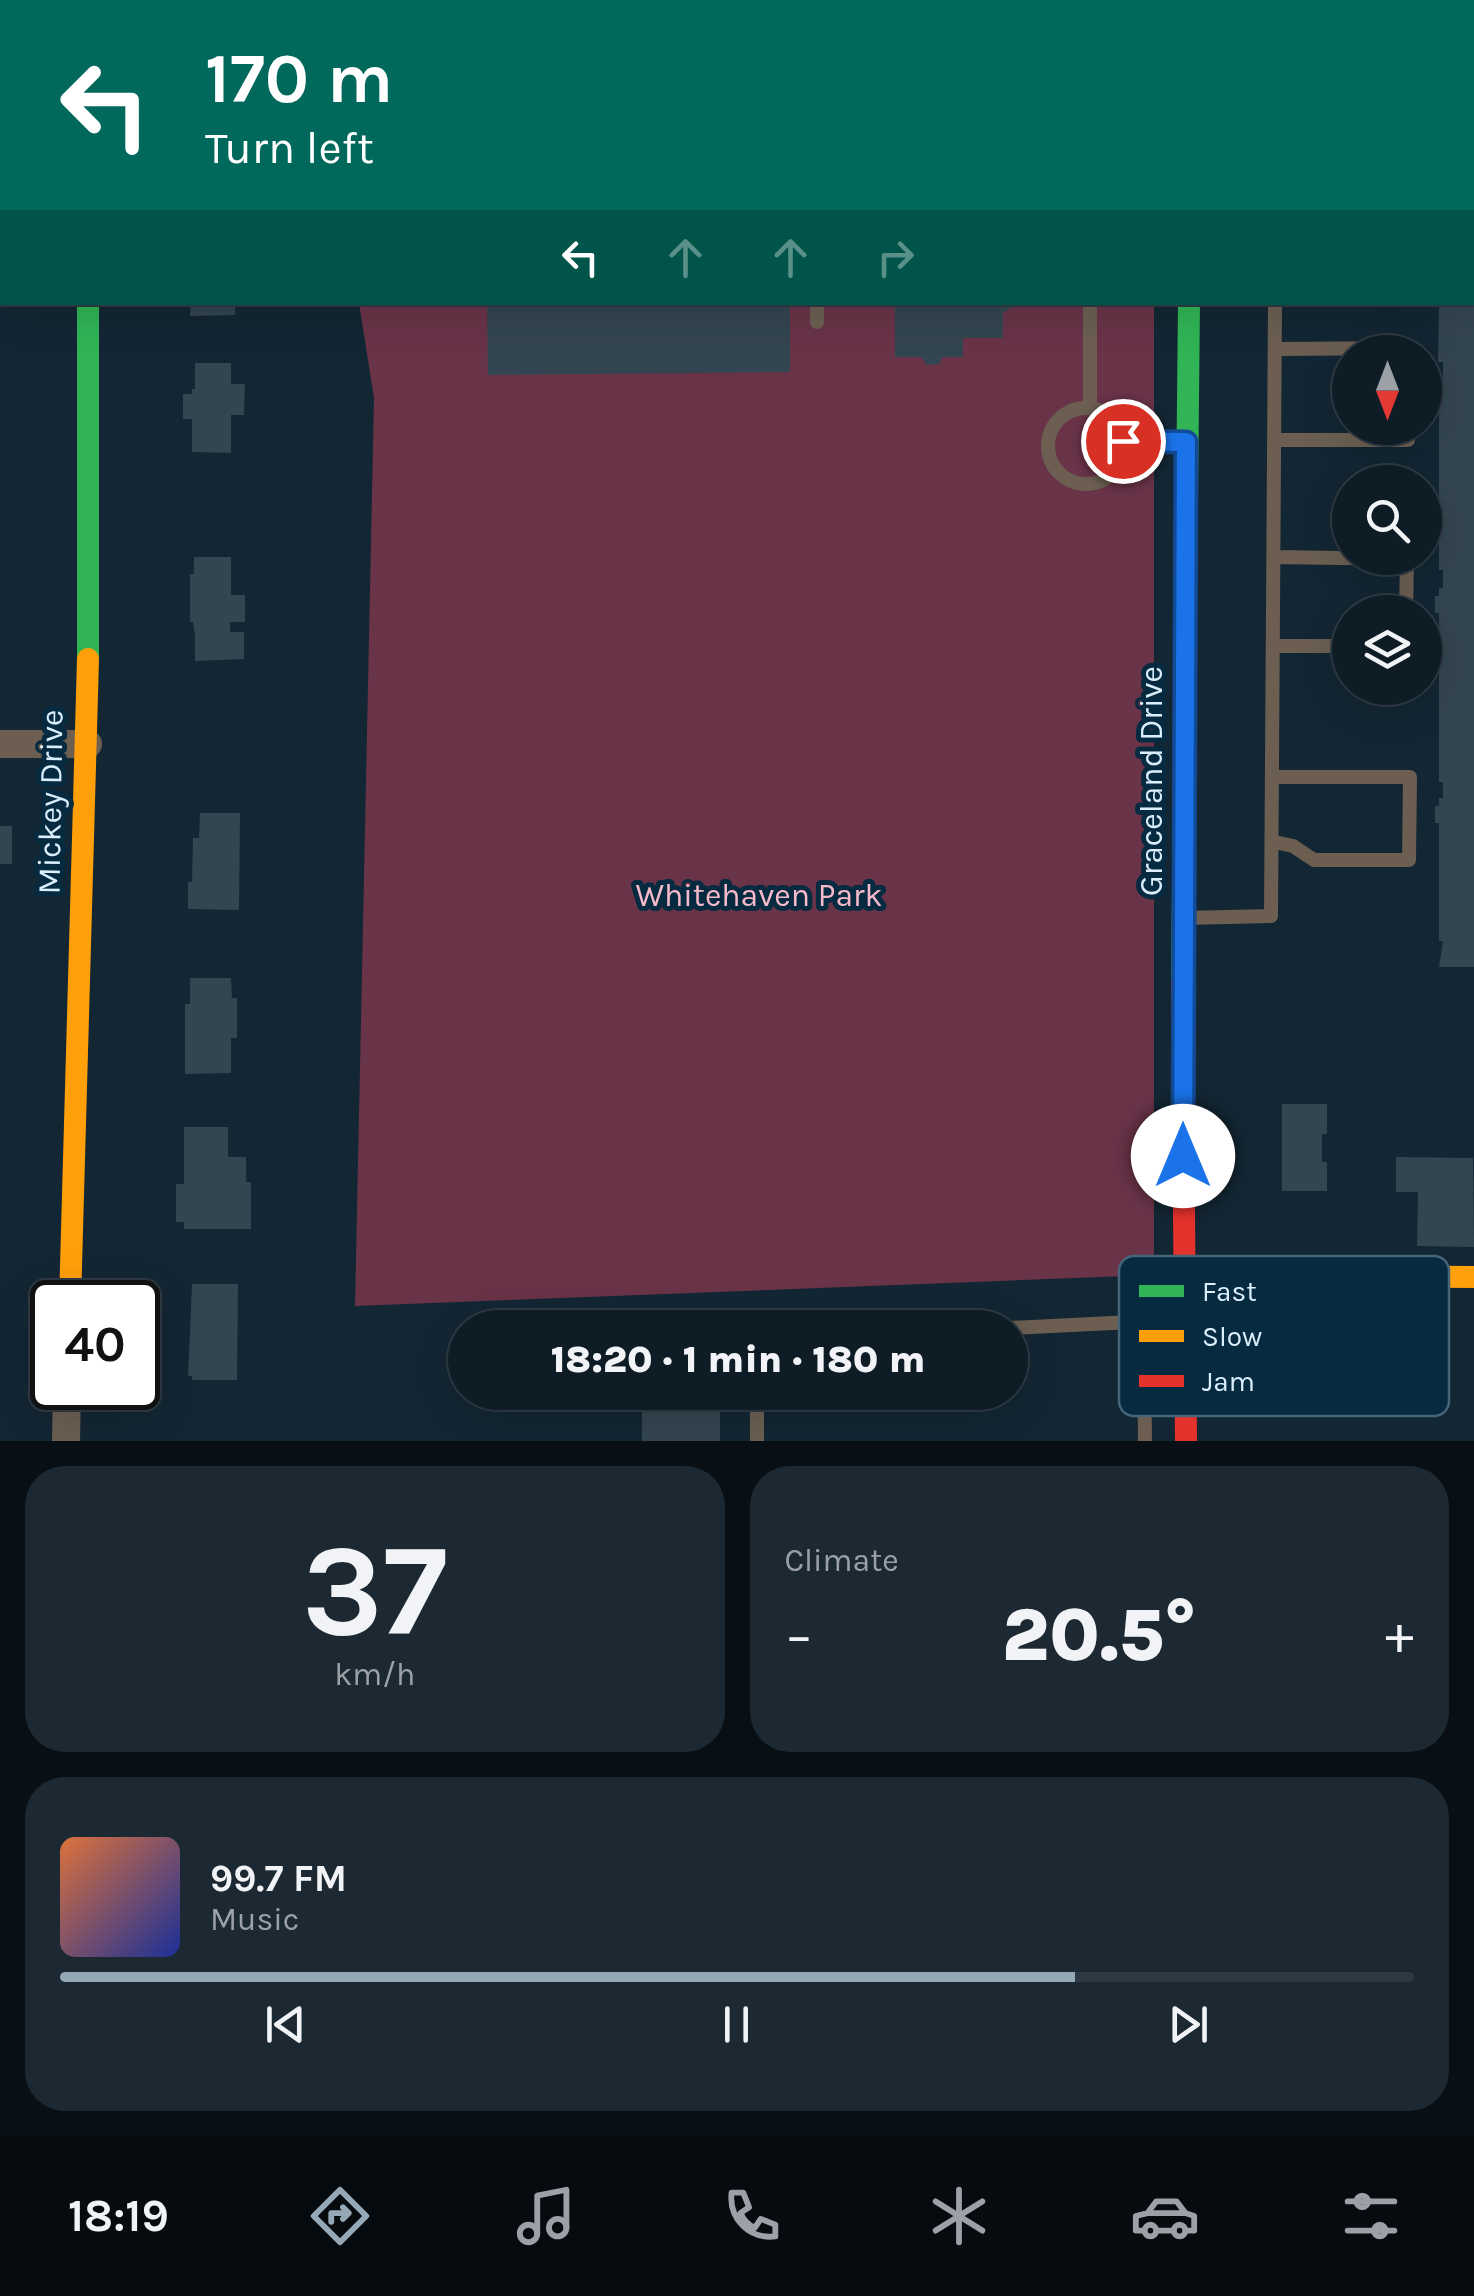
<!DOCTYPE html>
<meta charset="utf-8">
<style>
:root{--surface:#0e1c26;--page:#1c2932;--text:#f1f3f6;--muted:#9ba1a7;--line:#2e3a43;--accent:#95a8b6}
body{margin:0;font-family:Karla,sans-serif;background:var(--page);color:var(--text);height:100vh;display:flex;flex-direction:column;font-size:38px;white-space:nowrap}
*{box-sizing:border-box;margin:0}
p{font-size:32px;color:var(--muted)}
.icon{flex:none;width:55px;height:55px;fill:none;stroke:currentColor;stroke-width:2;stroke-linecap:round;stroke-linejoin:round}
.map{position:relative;height:1441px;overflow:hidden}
.sheet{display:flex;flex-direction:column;gap:25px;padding:25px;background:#080f15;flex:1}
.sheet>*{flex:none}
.hud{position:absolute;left:0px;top:0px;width:1475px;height:305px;box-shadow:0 10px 40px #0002,0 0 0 2px var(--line);background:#00695c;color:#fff;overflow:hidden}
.needle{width:65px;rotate:180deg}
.fabs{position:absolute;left:1332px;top:335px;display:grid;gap:20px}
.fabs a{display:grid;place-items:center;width:110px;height:110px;border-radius:50%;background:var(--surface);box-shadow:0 10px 40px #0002,0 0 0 2px var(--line);font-size:50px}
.speed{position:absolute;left:30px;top:1280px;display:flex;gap:20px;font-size:50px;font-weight:700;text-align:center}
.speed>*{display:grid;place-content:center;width:130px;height:130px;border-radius:50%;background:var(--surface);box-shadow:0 10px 40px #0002,0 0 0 2px var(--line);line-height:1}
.speed .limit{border:5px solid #111;border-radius:15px;background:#fff;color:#111}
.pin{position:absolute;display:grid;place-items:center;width:85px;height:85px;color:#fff;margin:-42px;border:5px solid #fff;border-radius:50%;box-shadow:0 2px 10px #0007}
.me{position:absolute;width:110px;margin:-55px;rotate:0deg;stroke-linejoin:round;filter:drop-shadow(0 0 8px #0008)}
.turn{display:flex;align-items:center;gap:35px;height:210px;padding:0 40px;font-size:45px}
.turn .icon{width:130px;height:130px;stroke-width:2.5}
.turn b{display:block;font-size:70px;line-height:85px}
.lanes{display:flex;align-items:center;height:95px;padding:0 40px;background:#0003;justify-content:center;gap:50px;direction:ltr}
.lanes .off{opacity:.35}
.big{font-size:75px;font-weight:800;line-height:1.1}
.sheet .widget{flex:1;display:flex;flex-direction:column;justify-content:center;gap:15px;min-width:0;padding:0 35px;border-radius:40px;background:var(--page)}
.sheet .dial{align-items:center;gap:0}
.dial b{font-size:130px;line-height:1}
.song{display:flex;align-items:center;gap:30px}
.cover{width:120px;height:120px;border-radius:15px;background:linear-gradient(135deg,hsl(20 70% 55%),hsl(230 70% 35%))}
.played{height:10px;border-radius:5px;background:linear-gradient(90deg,var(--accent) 75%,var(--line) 75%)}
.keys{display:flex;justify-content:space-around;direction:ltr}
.heat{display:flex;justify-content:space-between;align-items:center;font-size:55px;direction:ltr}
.sheet .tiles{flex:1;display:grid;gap:25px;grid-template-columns:1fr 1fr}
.widget:last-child{grid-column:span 2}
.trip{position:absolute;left:448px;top:1310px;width:580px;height:100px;border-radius:50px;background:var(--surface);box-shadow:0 10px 40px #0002,0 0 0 2px var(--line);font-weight:800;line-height:100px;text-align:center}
.menu{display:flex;height:160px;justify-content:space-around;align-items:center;background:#060b0f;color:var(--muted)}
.menu .icon{width:70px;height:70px}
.menu .selected{color:var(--accent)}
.menu b{font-size:45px;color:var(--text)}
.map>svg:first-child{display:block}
.green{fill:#693348}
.building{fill:#334550}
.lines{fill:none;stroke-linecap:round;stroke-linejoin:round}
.lane{stroke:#6c5f52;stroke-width:14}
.street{stroke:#6c5f52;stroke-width:28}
.fast{stroke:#30b455;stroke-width:22}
.slow{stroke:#ff9f0a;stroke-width:22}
.jam{stroke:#e5322d;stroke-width:22}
.route-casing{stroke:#114b97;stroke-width:25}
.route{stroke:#1a73e8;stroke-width:18}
.labels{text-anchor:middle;stroke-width:10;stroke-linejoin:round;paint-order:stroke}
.street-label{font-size:32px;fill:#dbeefc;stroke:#062a40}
.park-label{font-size:32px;fill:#f6baca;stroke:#062a40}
.key{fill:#062a40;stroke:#466578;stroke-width:2.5}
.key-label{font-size:28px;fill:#dbeefc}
</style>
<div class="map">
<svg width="1474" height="1441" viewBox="0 0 1474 1441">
<rect width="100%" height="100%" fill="#132633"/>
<path class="green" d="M 313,0 L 1154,0 L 1154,2 L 313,2 Z
M 359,303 L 1154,303 L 1154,1275 L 355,1306 L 374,398 Z"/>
<path class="building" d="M 191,302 L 235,302 L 235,315 L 190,316 Z
M 487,302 L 790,302 L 790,372 L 488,375 Z
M 895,302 L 1012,302 L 1012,307 L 1003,313 L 1003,338 L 963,338 L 963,357 L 943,357 L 939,364 L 927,365 L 921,357 L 895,357 Z
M 1439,302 L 1474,302 L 1474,967 L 1439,967 L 1443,941 L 1439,941 L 1439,823 L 1435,823 L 1435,806 L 1439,806 L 1439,798 L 1443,798 L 1443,782 L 1439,782 L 1439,613 L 1435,613 L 1435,596 L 1439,596 L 1439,588 L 1443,588 L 1443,570 L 1439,570 L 1439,402 L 1435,402 L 1436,385 L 1440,385 L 1440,378 L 1443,378 L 1443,362 L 1438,362 Z
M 195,363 L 231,363 L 231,384 L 245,384 L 244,415 L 231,415 L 231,453 L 192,452 L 192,419 L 183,419 L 183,394 L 192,394 L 192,389 L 195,389 Z
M 194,557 L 231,557 L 231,595 L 245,595 L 245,622 L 230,622 L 230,632 L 244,632 L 244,659 L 195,661 L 195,636 L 193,622 L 190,622 L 190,574 L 194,574 Z
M 200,813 L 240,813 L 239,910 L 188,909 L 188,882 L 192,882 L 193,838 L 199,838 Z
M 0,826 L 12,826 L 12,864 L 0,864 Z
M 190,978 L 231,978 L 232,998 L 237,998 L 237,1038 L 231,1038 L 231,1073 L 185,1074 L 185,1004 L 190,1004 Z
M 1282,1104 L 1327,1104 L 1327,1134 L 1322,1134 L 1322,1162 L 1327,1162 L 1327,1191 L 1282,1191 Z
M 184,1127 L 228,1127 L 228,1157 L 246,1157 L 246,1182 L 251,1182 L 251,1229 L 184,1229 L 184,1222 L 176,1222 L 176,1184 L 184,1184 Z
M 1396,1157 L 1473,1158 L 1474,1247 L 1417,1246 L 1418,1192 L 1396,1192 Z
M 192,1284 L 238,1284 L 237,1380 L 192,1380 L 192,1376 L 188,1376 Z
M 642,1392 L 720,1392 L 720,1441 L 642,1441 Z"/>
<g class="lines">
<path class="lane" d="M 811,0 L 811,2
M 854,0 L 854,2
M 1276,0 L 1276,2
M 1413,0 L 1413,2
M 1091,2 L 1091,0
M 817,302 L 817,322
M 1275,349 L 1407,348 L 1407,352
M 1090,408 L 1090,302
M1048 446a38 38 0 1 1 76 0a38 38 0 1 1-76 0Z
M 1275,440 L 1408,440 L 1408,428
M 1123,441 L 1185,442
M 1275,557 L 1407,559 L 1406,612
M 1275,646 L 1350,646
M 1274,777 L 1410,777 L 1409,860 L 1314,860 L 1293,846 L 1274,842
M 1183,918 L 1271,916 L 1275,302
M 1010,1328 L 1132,1322 L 1144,1360 L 1180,1360
M 1144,1360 L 1145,1441
M 757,1392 L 757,1441"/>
<path class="street" d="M 88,0 L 88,2
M 0,744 L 88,744
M 66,1441 L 67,1388"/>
<path class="fast" d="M 1195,0 L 1195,2
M 88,302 L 88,659
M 1182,983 L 1189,302"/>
<path class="slow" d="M 1183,1275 L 1474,1277
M 70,1302 L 88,659"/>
<path class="jam" d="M 1182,983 L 1186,1441"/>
</g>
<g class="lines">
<g class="route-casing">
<path id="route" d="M 1123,441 L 1186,442 L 1183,1156"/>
</g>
<use href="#route" class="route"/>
</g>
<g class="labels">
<g class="street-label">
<text transform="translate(1151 781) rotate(-90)" y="11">Graceland Drive</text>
<text transform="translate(50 802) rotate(-89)" y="11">Mickey Drive</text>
</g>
<g class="park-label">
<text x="759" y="906">Whitehaven Park</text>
</g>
</g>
<rect x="1119" y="1256" width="330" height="160" rx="15" class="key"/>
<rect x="1139" y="1285" width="45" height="12" fill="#30b455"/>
<rect x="1139" y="1330" width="45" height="12" fill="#ff9f0a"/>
<rect x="1139" y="1375" width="45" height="12" fill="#e5322d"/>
<g class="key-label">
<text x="1202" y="1301">Fast</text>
<text x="1202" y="1346">Slow</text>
<text x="1202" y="1391">Jam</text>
</g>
</svg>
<div class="fabs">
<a><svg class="needle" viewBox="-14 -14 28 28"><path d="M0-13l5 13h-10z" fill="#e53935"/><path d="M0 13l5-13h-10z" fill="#9ba1a7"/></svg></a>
<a><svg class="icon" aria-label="search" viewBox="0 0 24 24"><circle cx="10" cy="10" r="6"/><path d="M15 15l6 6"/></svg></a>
<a><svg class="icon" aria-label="layers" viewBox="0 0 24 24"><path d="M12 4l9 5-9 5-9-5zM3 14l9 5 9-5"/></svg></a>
</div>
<div class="speed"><div class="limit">40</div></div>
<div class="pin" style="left:1123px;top:441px;background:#d93025"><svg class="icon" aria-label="arrive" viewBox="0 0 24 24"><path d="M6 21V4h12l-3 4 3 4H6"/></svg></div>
<svg class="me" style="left:1183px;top:1156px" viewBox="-20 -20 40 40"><circle r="19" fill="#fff"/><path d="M0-13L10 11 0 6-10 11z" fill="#1a73e8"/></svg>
<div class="trip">18:20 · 1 min · 180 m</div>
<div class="hud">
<div class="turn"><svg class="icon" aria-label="left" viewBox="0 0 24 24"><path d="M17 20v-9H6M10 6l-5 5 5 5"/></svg><div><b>170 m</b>Turn left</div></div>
<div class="lanes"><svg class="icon" aria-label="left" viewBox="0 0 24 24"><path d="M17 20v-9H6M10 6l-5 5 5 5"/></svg><svg class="icon off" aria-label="ahead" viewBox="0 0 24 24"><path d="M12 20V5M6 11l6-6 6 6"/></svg><svg class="icon off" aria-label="ahead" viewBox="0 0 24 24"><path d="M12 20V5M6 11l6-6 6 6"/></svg><svg class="icon off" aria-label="right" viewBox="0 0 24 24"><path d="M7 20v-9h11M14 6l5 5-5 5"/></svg></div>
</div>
</div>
<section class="sheet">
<div class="tiles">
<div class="widget dial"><b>37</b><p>km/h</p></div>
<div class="widget"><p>Climate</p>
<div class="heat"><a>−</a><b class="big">20.5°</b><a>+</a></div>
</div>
<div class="widget">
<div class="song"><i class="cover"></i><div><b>99.7 FM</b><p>Music</p></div></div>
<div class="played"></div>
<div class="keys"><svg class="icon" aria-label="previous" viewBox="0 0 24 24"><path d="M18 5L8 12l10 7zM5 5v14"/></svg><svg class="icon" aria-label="pause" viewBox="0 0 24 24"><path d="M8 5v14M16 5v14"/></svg><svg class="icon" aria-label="next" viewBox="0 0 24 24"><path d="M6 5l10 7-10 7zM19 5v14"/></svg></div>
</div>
</div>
</section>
<nav class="menu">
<b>18:19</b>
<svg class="icon selected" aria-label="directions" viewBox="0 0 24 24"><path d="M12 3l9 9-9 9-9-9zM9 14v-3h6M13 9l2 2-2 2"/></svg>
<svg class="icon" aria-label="music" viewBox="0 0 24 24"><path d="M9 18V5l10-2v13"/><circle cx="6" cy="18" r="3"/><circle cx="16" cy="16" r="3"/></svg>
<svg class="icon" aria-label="phone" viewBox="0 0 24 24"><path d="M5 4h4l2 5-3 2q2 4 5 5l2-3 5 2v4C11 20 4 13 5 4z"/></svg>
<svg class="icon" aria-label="climate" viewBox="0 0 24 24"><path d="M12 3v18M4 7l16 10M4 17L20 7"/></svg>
<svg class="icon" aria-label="car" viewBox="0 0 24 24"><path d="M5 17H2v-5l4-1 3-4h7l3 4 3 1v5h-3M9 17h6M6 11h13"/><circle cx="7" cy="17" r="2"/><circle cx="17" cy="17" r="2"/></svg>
<svg class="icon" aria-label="filters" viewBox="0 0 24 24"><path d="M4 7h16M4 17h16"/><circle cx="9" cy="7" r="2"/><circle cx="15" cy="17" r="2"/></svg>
</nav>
